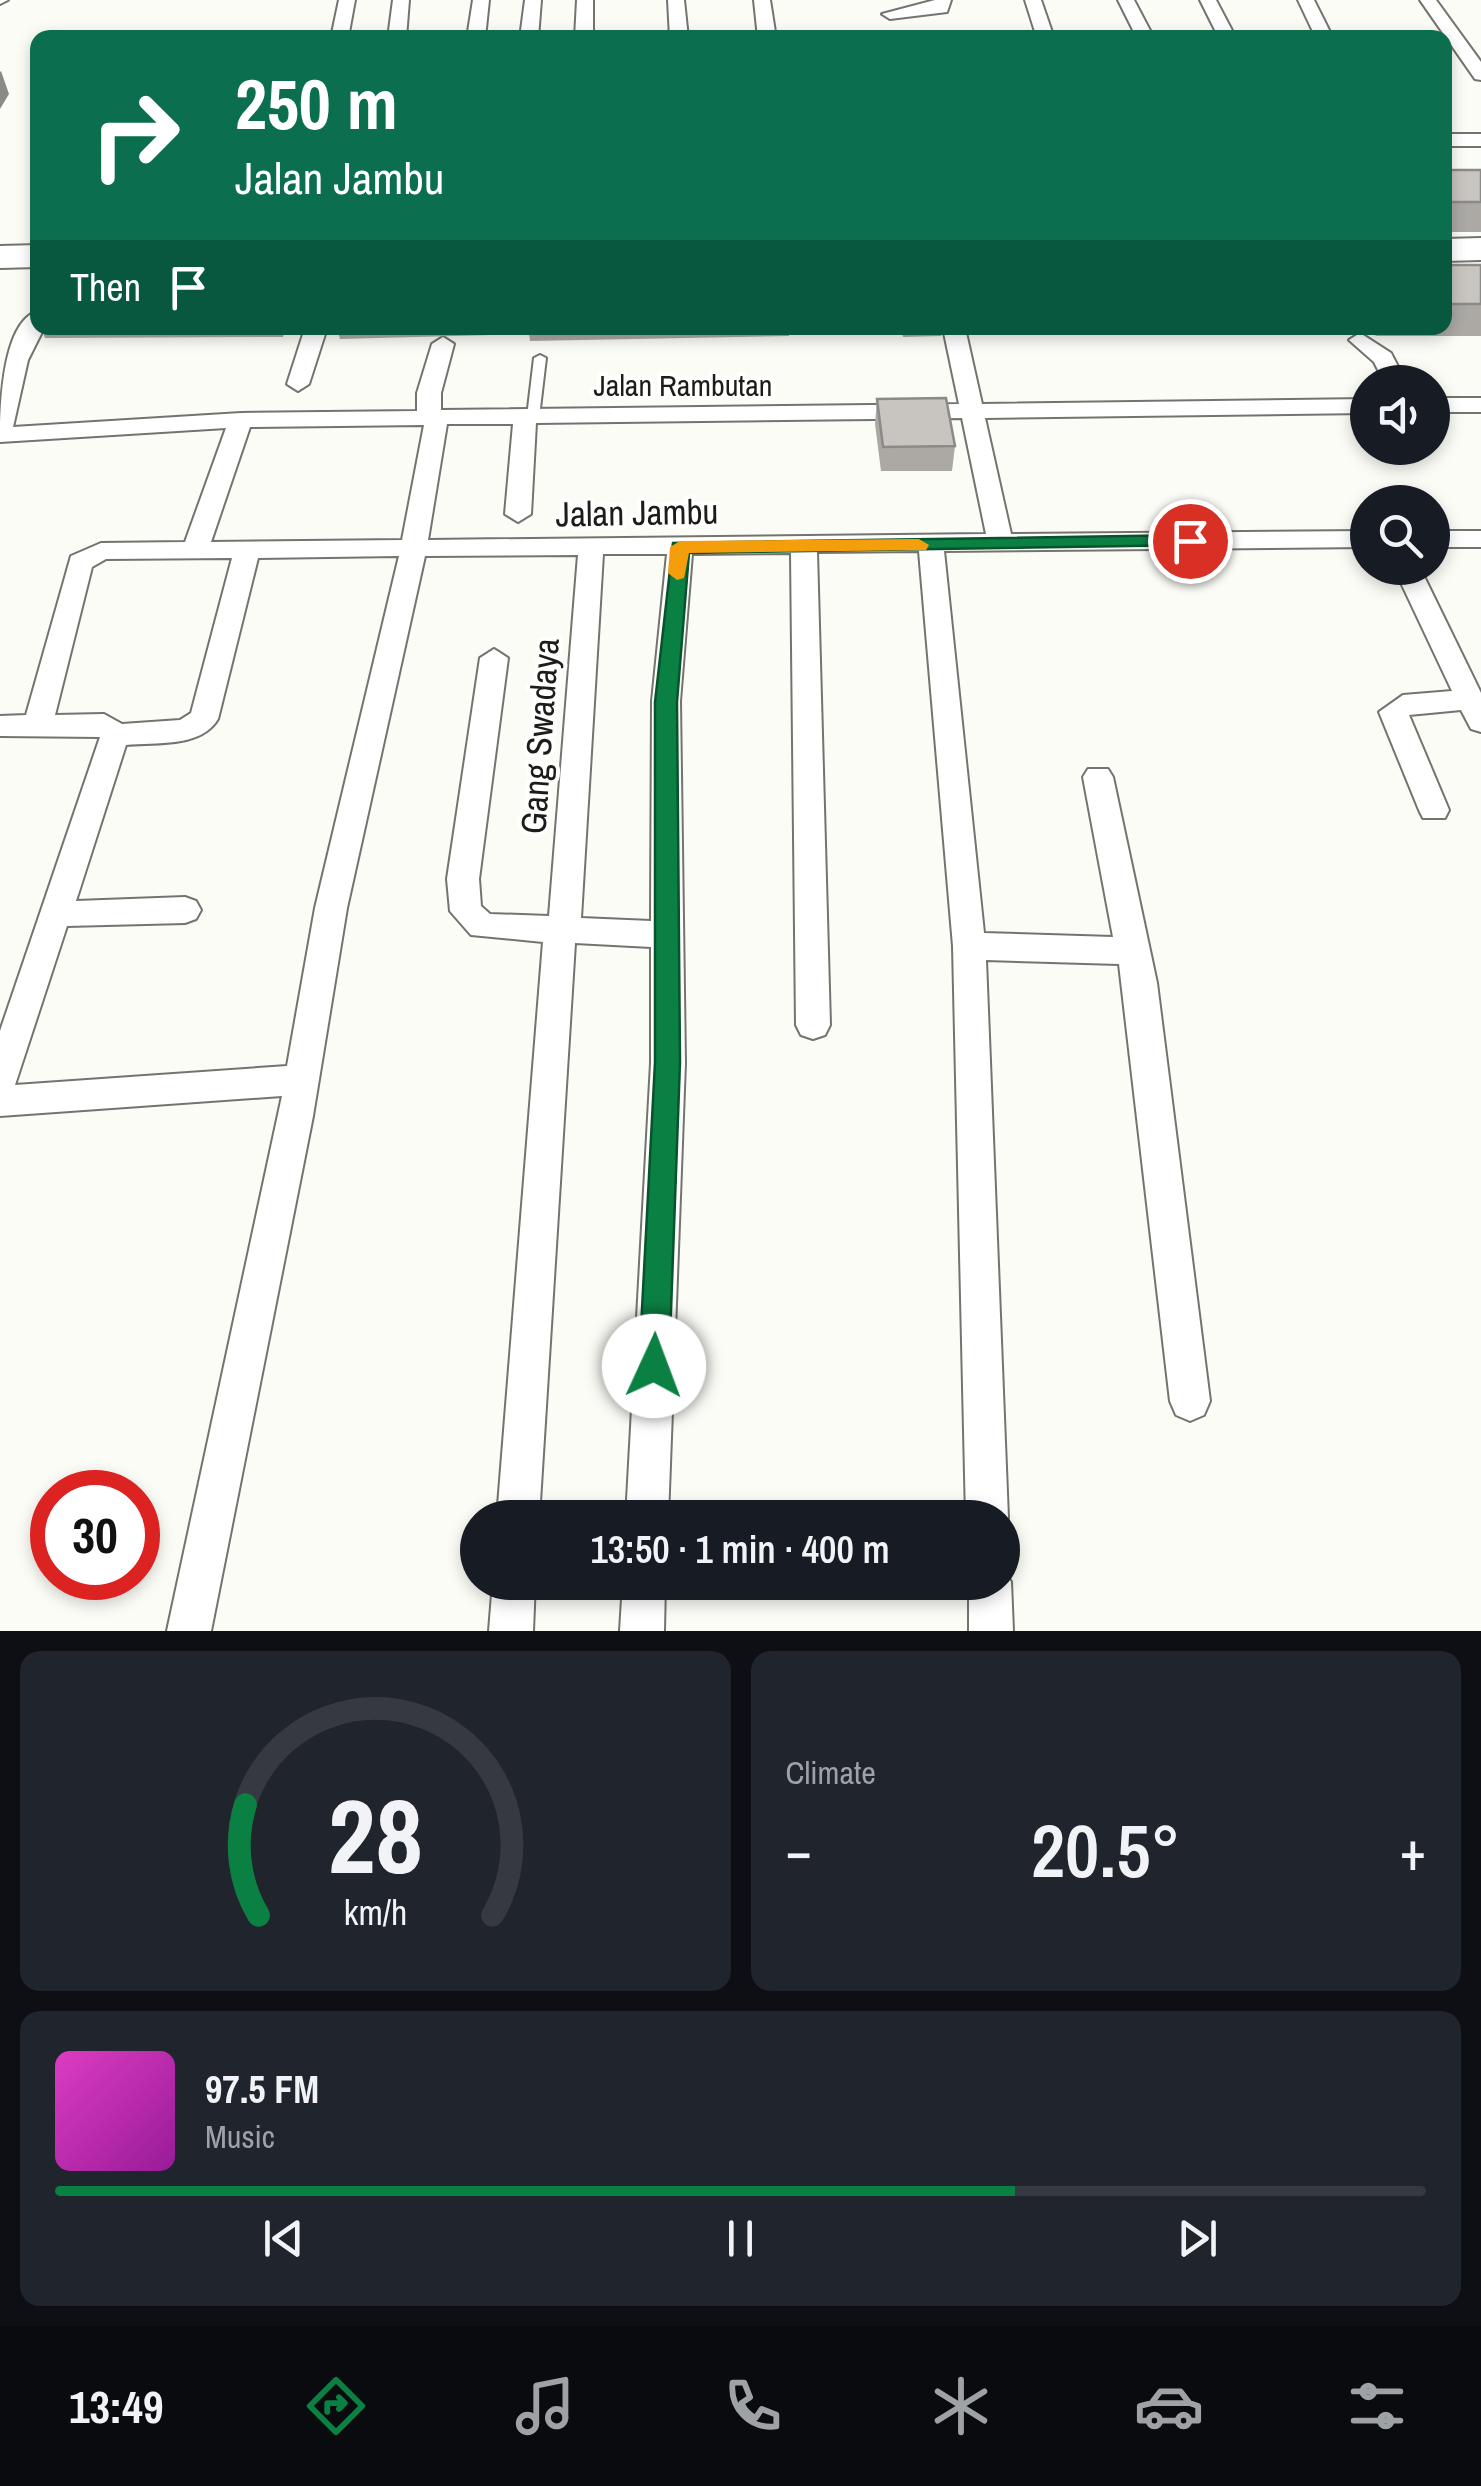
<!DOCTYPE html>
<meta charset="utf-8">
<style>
:root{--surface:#171b24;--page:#20242c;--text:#f1f3f6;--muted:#9ea1a6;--line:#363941;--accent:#0b8043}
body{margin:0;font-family:"Archivo Narrow",sans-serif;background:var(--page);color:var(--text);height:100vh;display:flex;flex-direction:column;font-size:38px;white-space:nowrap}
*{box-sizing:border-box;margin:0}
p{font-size:32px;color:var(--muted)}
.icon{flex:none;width:55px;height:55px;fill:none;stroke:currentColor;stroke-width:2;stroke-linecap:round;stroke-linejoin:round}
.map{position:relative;height:1631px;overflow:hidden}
.details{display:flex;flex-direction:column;gap:20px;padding:20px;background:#0d0f14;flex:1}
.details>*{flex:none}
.top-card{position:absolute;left:30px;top:30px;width:1422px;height:305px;border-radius:20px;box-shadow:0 5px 15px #0003;background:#0b6e4f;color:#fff;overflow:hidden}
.fabs{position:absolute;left:1350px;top:365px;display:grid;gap:20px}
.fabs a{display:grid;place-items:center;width:100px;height:100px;border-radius:50%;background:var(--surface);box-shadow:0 5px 15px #0003;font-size:50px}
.speed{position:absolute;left:30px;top:1470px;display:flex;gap:20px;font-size:50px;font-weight:700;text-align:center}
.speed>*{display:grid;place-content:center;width:130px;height:130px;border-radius:50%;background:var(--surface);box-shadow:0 5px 15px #0003;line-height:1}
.speed .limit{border:15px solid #d22;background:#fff;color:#111}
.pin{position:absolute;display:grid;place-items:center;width:85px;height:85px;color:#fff;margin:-42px;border:5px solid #fff;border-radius:50%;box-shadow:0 2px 10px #0007}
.me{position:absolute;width:110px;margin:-55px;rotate:2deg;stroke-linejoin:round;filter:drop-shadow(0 0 8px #0008)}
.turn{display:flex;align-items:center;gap:35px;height:210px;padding:0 40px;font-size:45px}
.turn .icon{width:130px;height:130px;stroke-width:2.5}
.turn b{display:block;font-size:70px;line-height:85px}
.then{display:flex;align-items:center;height:95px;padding:0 40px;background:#0003;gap:20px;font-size:38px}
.big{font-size:75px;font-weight:600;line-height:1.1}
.details .tile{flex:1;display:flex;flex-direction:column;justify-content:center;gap:15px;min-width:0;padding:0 35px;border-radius:20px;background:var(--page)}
.details .dial{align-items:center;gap:0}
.dial svg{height:260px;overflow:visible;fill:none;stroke:var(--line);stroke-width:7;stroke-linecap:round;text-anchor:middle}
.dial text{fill:var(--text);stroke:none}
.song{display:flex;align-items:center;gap:30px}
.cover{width:120px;height:120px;border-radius:15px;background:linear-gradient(135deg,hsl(310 70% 55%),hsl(300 70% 35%))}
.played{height:10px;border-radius:5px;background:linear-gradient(90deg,var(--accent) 70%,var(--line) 70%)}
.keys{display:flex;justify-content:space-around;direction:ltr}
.heat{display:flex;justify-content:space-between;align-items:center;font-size:55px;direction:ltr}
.details .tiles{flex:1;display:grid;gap:20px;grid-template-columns:1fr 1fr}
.tile:last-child{grid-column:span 2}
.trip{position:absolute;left:460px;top:1500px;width:560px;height:100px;border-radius:50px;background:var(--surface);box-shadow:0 5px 15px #0003;font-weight:600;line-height:100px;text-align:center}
.menu{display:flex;height:160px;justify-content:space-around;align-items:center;background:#090b0e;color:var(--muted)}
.menu .icon{width:70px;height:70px}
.menu .on{color:var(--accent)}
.menu b{font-size:45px;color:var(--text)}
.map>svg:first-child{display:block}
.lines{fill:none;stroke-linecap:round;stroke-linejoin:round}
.lane-casing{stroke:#74746f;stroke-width:4}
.street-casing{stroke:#74746f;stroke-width:4}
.highway-casing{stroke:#74746f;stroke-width:4}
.lane{fill:#fff;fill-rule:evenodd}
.street{fill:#fff;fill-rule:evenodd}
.highway{fill:#fff;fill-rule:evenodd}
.wall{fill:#aca9a5}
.shaded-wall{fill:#8c8a86}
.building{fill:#c8c5c0;stroke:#8c8a86;stroke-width:2.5}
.route{fill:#0b8043;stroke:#07532c;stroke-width:2.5}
.slow{fill:#f59e0b}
.labels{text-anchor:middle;stroke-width:8;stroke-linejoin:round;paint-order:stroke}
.far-street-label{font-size:30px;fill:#1c1c1a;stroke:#fffffe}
.street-label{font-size:35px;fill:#1c1c1a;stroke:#fffffe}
</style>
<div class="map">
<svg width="1481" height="1631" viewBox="0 0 1481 1631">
<rect width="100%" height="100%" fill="#fbfcf6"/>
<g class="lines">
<g class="lane-casing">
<path id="lane" d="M 0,0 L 8,0 L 0,4 Z
M 540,355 L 546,358 L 539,417 L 533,421 L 527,417 L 534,358 Z"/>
</g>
<g class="street-casing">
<path id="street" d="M 339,0 L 355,0 L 348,38 L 331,38 Z
M 393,0 L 409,0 L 406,38 L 388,38 Z
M 473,0 L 489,0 L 485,38 L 467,38 Z
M 525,0 L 541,0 L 538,38 L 520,38 Z
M 577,0 L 593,0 L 593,38 L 575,38 Z
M 668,0 L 684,0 L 688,38 L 670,38 Z
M 754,0 L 770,0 L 776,38 L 758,38 Z
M 935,0 L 951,0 L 947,12 L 890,19 L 882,14 Z
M 1025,0 L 1041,0 L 1054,38 L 1037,38 Z
M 1118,0 L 1134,0 L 1154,38 L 1137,38 Z
M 1200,0 L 1216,0 L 1236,38 L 1219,38 Z
M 1298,0 L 1314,0 L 1333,38 L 1316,38 Z
M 1420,0 L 1436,0 L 1481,62 L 1481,80 L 1475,79 Z
M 1445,134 L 1481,134 L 1481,146 L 1445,146 Z
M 38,311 L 38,328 L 44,328 L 28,360 L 13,427 L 241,413 L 417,411 L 417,393 L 432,344 L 443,337 L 454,344 L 441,393 L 441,410 L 959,404 L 943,328 L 965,328 L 982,404 L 1368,399 L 1368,413 L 985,418 L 1011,534 L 1368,531 L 1368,547 L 944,551 L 984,933 L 1113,937 L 1083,777 L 1088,769 L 1108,769 L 1113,777 L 1157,983 L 1210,1401 L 1204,1415 L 1190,1421 L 1176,1415 L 1170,1401 L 1119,964 L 986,960 L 1008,1518 L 1002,1531 L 1002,1518 L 966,1518 L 953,946 L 919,551 L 817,552 L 830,1025 L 825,1035 L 813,1039 L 801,1035 L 796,1025 L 791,553 L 692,554 L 680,701 L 685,1063 L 668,1518 L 626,1518 L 651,1063 L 651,947 L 575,943 L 539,1518 L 497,1518 L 543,942 L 471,935 L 450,911 L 447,879 L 480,658 L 494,649 L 508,658 L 479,879 L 481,906 L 490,914 L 549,916 L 578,555 L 425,556 L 347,908 L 313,1116 L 211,1631 L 167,1631 L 282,1096 L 0,1116 L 0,1031 L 100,737 L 0,736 L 0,716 L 26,715 L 71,556 L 101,543 L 185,542 L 226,428 L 0,442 C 0,411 1,322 38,311 ZM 962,418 L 986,534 L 428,540 L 447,424 L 513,424 L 505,514 L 518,522 L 531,514 L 536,423 ZM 424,425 L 402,540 L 211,542 L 250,427 ZM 603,554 L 667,554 L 652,701 L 651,921 L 581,918 ZM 399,556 L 315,908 L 287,1066 L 15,1085 L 67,926 L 185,923 L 196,919 L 201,910 L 196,901 L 185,897 L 76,901 L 126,745 C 155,742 201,748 218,719 L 258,558 ZM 232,558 L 191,713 L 180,720 L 122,724 L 104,714 L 55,715 L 92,567 L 106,559 Z
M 305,328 L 327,328 L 309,384 L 298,391 L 287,384 Z
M 1360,333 L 1391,353 L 1406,382 L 1384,382 L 1374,362 L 1349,340 Z
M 1432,398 L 1481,398 L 1481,412 L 1432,412 Z
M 1432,531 L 1481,531 L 1481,547 L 1432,547 Z
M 1394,568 L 1420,568 L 1481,693 L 1481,732 L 1471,729 L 1461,710 L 1409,715 L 1449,810 L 1445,818 L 1423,818 L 1419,810 L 1379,712 L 1403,695 L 1452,691 Z
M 1002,1566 L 1011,1582 L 1013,1631 L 969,1631 L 969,1582 L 1002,1582 Z
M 493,1582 L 535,1582 L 533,1631 L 489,1631 Z
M 623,1582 L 665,1582 L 664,1631 L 620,1631 Z"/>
</g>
<g class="highway-casing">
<path id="highway" d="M 1481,238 L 1481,260 L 1445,261 L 1445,239 Z
M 38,245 L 38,267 L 0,268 L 0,246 Z"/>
</g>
<use href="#lane" class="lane"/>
<use href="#street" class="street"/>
<use href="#highway" class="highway"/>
</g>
<path class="wall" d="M 1445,170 L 1481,170 L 1481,232 L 1445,232 Z
M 1445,265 L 1481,265 L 1481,336 L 1377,336 L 1358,330 L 1350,335 L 988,334 L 987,328 L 1445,328 Z
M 41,328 L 285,328 L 283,337 L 45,338 Z
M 337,328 L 789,328 L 789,336 L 530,341 L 529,334 L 340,339 Z
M 901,328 L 942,328 L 941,336 L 903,337 Z
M 877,399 L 955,446 L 952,471 L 881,471 L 875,424 Z"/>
<path class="shaded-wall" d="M 1,71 L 9,94 L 0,109 L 0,72 Z
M 1352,328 L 1359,328 L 1358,330 L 1350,335 Z"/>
<path class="building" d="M 1445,170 L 1481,170 L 1481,202 L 1445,202 Z
M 1445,265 L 1481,265 L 1481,304 L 1445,304 Z
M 946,398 L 955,446 L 883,447 L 877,399 Z"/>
<path class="route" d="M 1190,535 L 1200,541 L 1197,545 L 689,553 L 677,702 L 680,1062 L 669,1366 L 664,1376 L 654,1380 L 644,1376 L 639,1366 L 655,1062 L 655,702 L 673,543 Z"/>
<path class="slow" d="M 919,539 L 929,545 L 926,550 L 689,553 L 684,578 L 677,580 L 668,573 L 670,547 L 680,541 Z"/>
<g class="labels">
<g class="far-street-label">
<text x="683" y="396">Jalan Rambutan</text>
</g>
<g class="street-label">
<text transform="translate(637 513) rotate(-1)" y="12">Jalan Jambu</text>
<text transform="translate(540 736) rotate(-86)" y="12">Gang Swadaya</text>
</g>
</g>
</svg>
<div class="fabs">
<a><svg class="icon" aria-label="sound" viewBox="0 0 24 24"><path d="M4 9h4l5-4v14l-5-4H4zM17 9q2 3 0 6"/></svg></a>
<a><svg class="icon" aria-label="search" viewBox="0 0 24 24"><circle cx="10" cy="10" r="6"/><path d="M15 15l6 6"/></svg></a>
</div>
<div class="speed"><div class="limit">30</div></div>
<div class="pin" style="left:1190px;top:541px;background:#d93025"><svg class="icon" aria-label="arrive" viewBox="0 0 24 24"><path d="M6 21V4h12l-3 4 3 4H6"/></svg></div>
<svg class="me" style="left:654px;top:1366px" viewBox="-20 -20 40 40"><circle r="19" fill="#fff"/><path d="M0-13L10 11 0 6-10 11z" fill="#0b8043"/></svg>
<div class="trip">13:50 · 1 min · 400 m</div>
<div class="top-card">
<div class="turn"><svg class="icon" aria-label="right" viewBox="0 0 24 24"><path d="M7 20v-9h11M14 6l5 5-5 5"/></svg><div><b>250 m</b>Jalan Jambu</div></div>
<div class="then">Then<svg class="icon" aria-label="arrive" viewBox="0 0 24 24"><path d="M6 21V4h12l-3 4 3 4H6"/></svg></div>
</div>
</div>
<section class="details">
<div class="tiles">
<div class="tile dial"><svg viewBox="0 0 100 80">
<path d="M14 69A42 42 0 1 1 86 69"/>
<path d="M14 69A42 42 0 0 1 10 35" stroke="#0b8043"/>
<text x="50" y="56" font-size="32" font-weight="700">28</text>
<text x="50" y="72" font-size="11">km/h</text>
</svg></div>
<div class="tile"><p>Climate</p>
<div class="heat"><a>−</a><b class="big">20.5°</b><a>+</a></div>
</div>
<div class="tile">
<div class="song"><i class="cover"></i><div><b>97.5 FM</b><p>Music</p></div></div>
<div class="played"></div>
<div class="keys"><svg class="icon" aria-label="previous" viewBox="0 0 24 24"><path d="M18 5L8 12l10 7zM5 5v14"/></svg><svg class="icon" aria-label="pause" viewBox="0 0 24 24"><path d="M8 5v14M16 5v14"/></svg><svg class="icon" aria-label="next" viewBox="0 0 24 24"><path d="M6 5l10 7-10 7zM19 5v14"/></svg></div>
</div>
</div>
</section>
<nav class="menu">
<b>13:49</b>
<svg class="icon on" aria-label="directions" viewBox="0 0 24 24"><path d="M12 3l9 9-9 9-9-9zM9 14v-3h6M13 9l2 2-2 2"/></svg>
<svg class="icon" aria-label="music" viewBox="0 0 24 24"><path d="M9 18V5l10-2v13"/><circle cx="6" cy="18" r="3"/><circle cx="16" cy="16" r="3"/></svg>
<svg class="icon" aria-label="phone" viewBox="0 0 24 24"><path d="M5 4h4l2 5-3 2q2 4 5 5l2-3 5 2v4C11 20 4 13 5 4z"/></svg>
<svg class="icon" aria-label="climate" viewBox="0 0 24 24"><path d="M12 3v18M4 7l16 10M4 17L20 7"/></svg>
<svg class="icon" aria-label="car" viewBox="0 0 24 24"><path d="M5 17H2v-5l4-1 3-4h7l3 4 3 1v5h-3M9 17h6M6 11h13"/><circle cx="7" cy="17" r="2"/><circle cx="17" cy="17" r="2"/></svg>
<svg class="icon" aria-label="filters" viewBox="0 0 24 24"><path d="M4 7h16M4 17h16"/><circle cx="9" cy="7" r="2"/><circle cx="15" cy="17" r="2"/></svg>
</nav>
